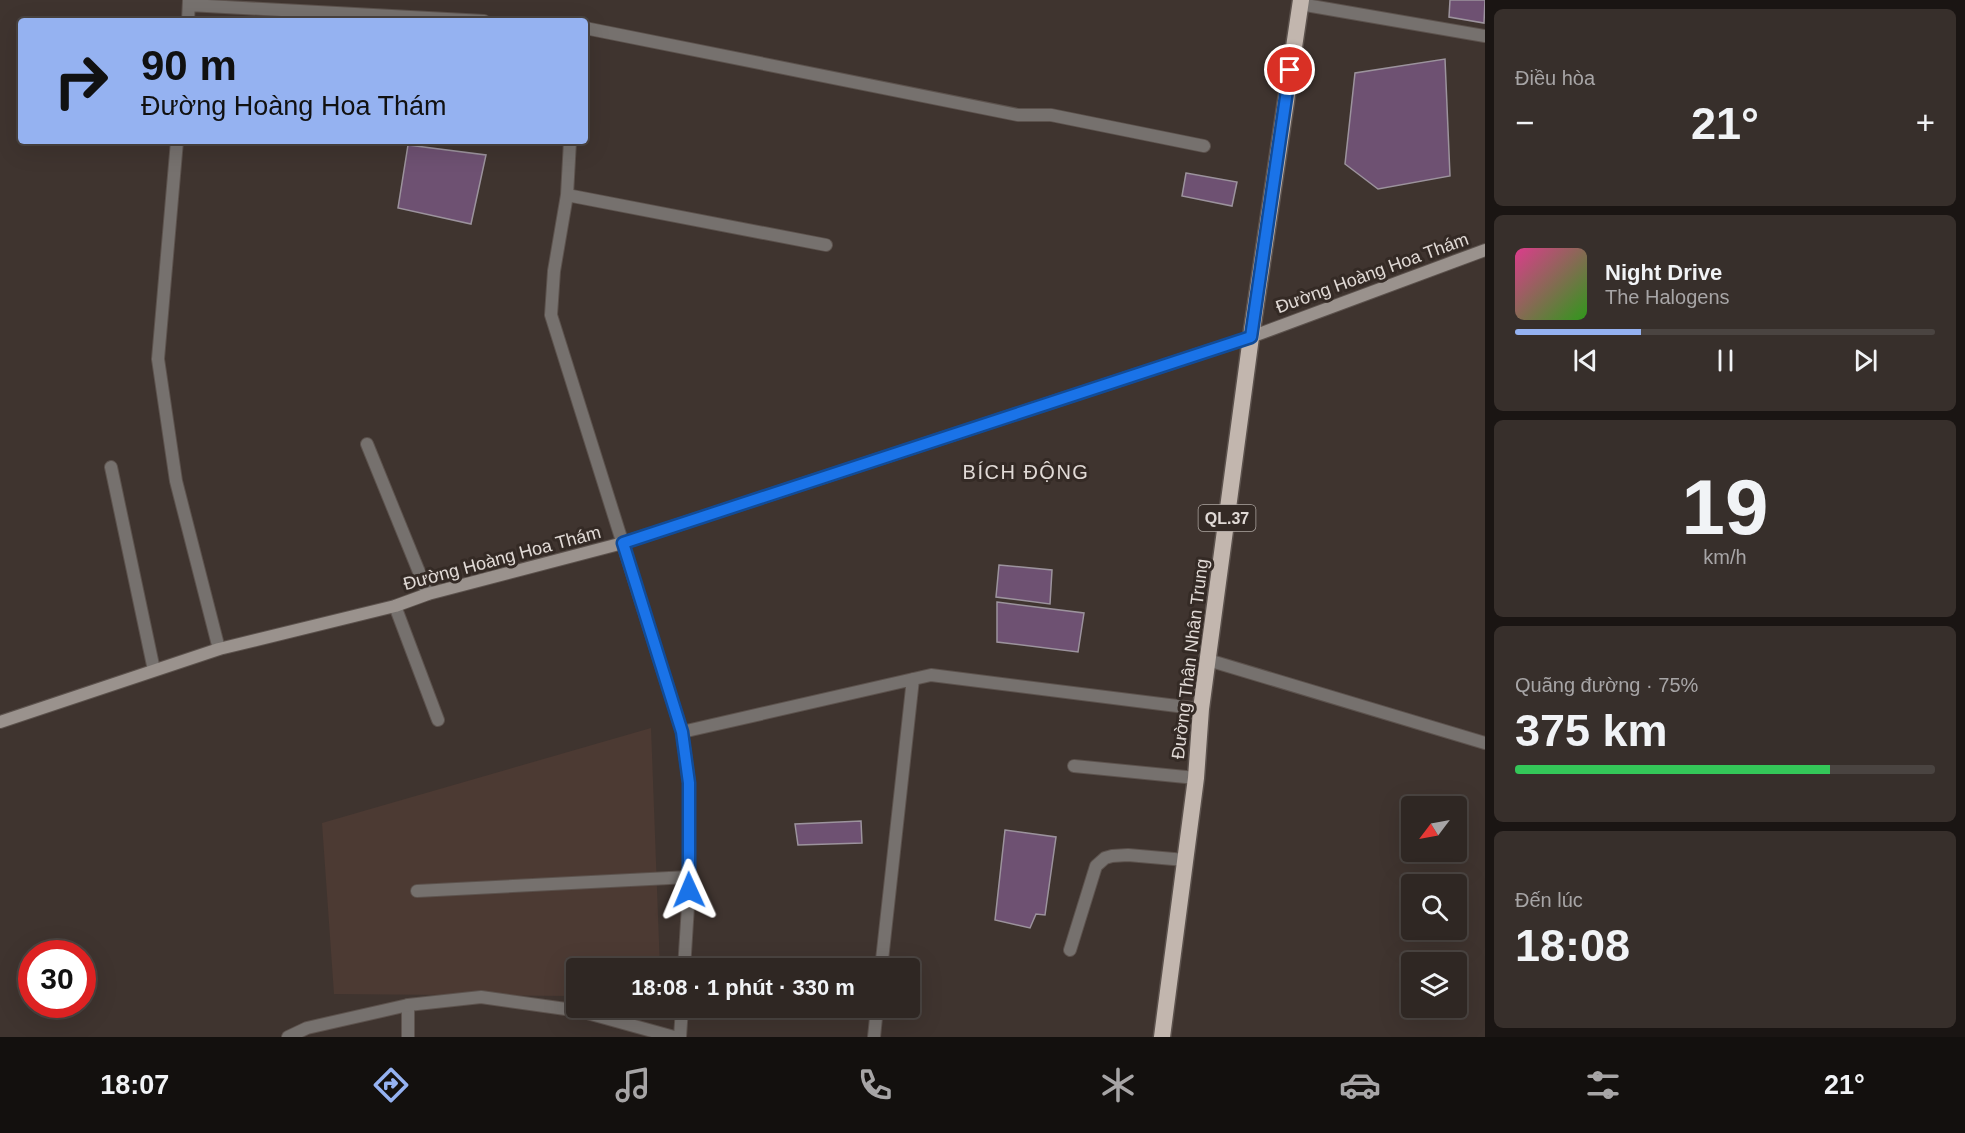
<!DOCTYPE html>
<html lang="vi">
<meta charset="utf-8">
<style>
:root{--surface:#2f2723;--page:#372f2b;--text:#f1f3f6;--muted:#a7a5a6;--line:#4a4441;--accent:#95b2f1}
body{margin:0;font-family:Arial,sans-serif;background:var(--page);color:var(--text);height:100vh;display:flex;flex-direction:column;font-size:22px;white-space:nowrap}
*{box-sizing:border-box;margin:0}
p{font-size:20px;color:var(--muted)}
.icon{flex:none;width:33px;height:33px;fill:none;stroke:currentColor;stroke-width:2;stroke-linecap:round;stroke-linejoin:round}
.map{position:relative;flex:1;overflow:hidden}
.drawer{display:flex;flex-direction:column;gap:9px;padding:9px;background:#1a1513;width:480px}
.drawer>*{flex:none}
.top-card{position:absolute;left:18px;top:18px;width:570px;height:126px;border-radius:6px;box-shadow:0 6px 24px #0002,0 0 0 2px var(--line);background:#95b2f1;color:#111;overflow:hidden}
.needle{width:39px;rotate:238deg}
.buttons{position:absolute;left:1401px;top:796px;display:grid;gap:12px}
.buttons a{display:grid;place-items:center;width:66px;height:66px;border-radius:6px;background:var(--surface);box-shadow:0 6px 24px #0002,0 0 0 2px var(--line);font-size:30px}
.speed{position:absolute;left:18px;top:940px;display:flex;gap:12px;font-size:30px;font-weight:700;text-align:center}
.speed>*{display:grid;place-content:center;width:78px;height:78px;border-radius:50%;background:var(--surface);box-shadow:0 6px 24px #0002,0 0 0 2px var(--line);line-height:1}
.speed .limit{border:9px solid #d22;background:#fff;color:#111}
.pin{position:absolute;display:grid;place-items:center;width:51px;height:51px;color:#fff;margin:-26px;border:3px solid #fff;border-radius:50%;box-shadow:0 2px 6px #0007}
.me{position:absolute;width:66px;margin:-33px;rotate:359deg;stroke-linejoin:round;filter:drop-shadow(0 0 4px #0008)}
.turn{display:flex;align-items:center;gap:21px;height:126px;padding:0 24px;font-size:27px}
.turn .icon{width:78px;height:78px;stroke-width:2.5}
.turn b{display:block;font-size:42px;line-height:51px}
.big{font-size:45px;font-weight:600;line-height:1.1}
.drawer .tile{flex:1;display:flex;flex-direction:column;justify-content:center;gap:9px;min-width:0;padding:0 21px;border-radius:9px;background:var(--page)}
.drawer .dial{align-items:center;gap:0}
.dial b{font-size:78px;line-height:1}
.song{display:flex;align-items:center;gap:18px}
.cover{width:72px;height:72px;border-radius:9px;background:linear-gradient(135deg,hsl(330 70% 55%),hsl(110 70% 35%))}
.played{height:6px;border-radius:3px;background:linear-gradient(90deg,var(--accent) 30%,var(--line) 30%)}
.keys{display:flex;justify-content:space-around;direction:ltr}
.heat{display:flex;justify-content:space-between;align-items:center;font-size:33px;direction:ltr}
.charge{height:9px;border-radius:4px;background:linear-gradient(90deg,#34c759 75%,var(--line) 0)}
.trip{position:absolute;left:566px;top:958px;width:354px;height:60px;border-radius:6px;background:var(--surface);box-shadow:0 6px 24px #0002,0 0 0 2px var(--line);font-weight:600;line-height:60px;text-align:center}
.tab-bar{display:flex;height:96px;justify-content:space-around;align-items:center;background:#13100e;color:var(--muted)}
.tab-bar .icon{width:42px;height:42px}
.tab-bar .active{color:var(--accent)}
.tab-bar b{font-size:27px;color:var(--text)}
main{display:flex;flex:1;min-height:0}
.map>svg:first-child{display:block}
.built{fill:#4c3a33}
.building{fill:#6e5172;stroke:#9c939d;stroke-width:1.5}
.lines{fill:none;stroke-linecap:round;stroke-linejoin:round}
.service-casing{stroke:#5c524d;stroke-width:14}
.minor-casing{stroke:#5c524d;stroke-width:14}
.tertiary-casing{stroke:#5c524d;stroke-width:14}
.secondary-casing{stroke:#5c524d;stroke-width:14}
.trunk-casing{stroke:#5c524d;stroke-width:19}
.service{stroke:#76716e;stroke-width:12}
.minor{stroke:#76716e;stroke-width:12}
.tertiary{stroke:#76716e;stroke-width:12}
.secondary{stroke:#9a928d;stroke-width:12}
.trunk{stroke:#c2b6ae;stroke-width:16}
.route-casing{stroke:#114b97;stroke-width:15}
.route{stroke:#1a73e8;stroke-width:10}
.labels{text-anchor:middle;stroke-width:6;stroke-linejoin:round;paint-order:stroke}
.shield{fill:#342a25;stroke:#ada5a1;stroke-width:1.5}
.shield-label{font-size:16px;font-weight:bold;fill:#e1dad6}
.street-label{font-size:18px;fill:#e1dad6;stroke:#342a25}
.neighbourhood-label{font-size:20px;letter-spacing:1.5px;fill:#e1dad6;stroke:#342a25}
</style>
<main>
<div class="map">
<svg width="1485" height="1037" viewBox="0 0 1485 1037">
<rect width="100%" height="100%" fill="#3f342f"/>
<path class="built" d="M 651,728 L 660,969 L 576,969 L 576,996 L 334,994 L 322,823 Z"/>
<path class="building" d="M 1450,0 L 1485,0 L 1484,23 L 1449,17 Z
M 1445,59 L 1450,176 L 1378,189 L 1345,164 L 1355,73 Z
M 408,145 L 486,155 L 471,224 L 398,208 Z
M 1186,173 L 1237,182 L 1232,206 L 1182,196 Z
M 999,565 L 1052,570 L 1050,604 L 996,597 Z
M 997,602 L 1084,613 L 1078,652 L 997,642 Z
M 861,821 L 862,843 L 798,845 L 795,824 Z
M 1005,830 L 1056,837 L 1045,915 L 1036,914 L 1030,928 L 995,920 Z"/>
<g class="lines">
<g class="service-casing">
<path id="service" d="M 367,444 L 428,594
M 111,467 L 154,670
M 395,606 L 438,720
M 1074,766 L 1196,778
M 417,891 L 689,877
M 1070,950 L 1096,866 L 1105,858 L 1112,856 L 1128,855 L 1185,860"/>
</g>
<g class="minor-casing">
<path id="minor" d="M 1300,4 L 1485,36
M 189,5 L 484,21
M 188,21 L 189,0
M 585,28 L 1018,115 L 1051,115 L 1204,146
M 177,141 L 158,359 L 176,481 L 219,649
M 570,141 L 567,195 L 554,271 L 551,315 L 682,732 L 689,783 L 689,890 L 684,969
M 567,195 L 826,245
M 1208,660 L 1485,743
M 682,732 L 931,675 L 1201,709
M 881,969 L 913,679
M 408,1037 L 408,1005
M 680,1037 L 682,1008
M 874,1037 L 877,1008"/>
</g>
<g class="tertiary-casing">
<path id="tertiary" d="M 288,1037 L 307,1028 L 408,1005 L 481,997 L 580,1011 L 674,1037"/>
</g>
<g class="secondary-casing">
<path id="secondary" d="M 0,722 L 219,649 L 395,606 L 428,594 L 623,543 L 1251,337 L 1485,250"/>
</g>
<g class="trunk-casing">
<path id="trunk" d="M 1162,1037 L 1196,778 L 1201,709 L 1251,337 L 1301,0"/>
</g>
<use href="#service" class="service"/>
<use href="#minor" class="minor"/>
<use href="#tertiary" class="tertiary"/>
<use href="#secondary" class="secondary"/>
<use href="#trunk" class="trunk"/>
</g>
<g class="lines">
<g class="route-casing">
<path id="route" d="M 689,890 L 689,783 L 682,732 L 623,543 L 1251,337 L 1290,70"/>
</g>
<use href="#route" class="route"/>
</g>
<g class="labels">
<rect class="shield" x="1198.5" y="505" width="57" height="26" rx="4.5"/>
<g class="shield-label">
<text x="1227" y="524">QL.37</text>
</g>
<g class="street-label">
<text transform="translate(1372 273) rotate(-20)" y="6">Đường Hoàng Hoa Thám</text>
<text transform="translate(502 558) rotate(-15)" y="6">Đường Hoàng Hoa Thám</text>
<text transform="translate(1190 659) rotate(-83)" y="6">Đường Thân Nhân Trung</text>
</g>
<g class="neighbourhood-label">
<text x="1026" y="479">BÍCH ĐỘNG</text>
</g>
</g>
</svg>
<div class="buttons">
<a><svg class="needle" viewBox="-14 -14 28 28"><path d="M0-13l5 13h-10z" fill="#e53935"/><path d="M0 13l5-13h-10z" fill="#a7a5a6"/></svg></a>
<a><svg class="icon" aria-label="search" viewBox="0 0 24 24"><circle cx="10" cy="10" r="6"/><path d="M15 15l6 6"/></svg></a>
<a><svg class="icon" aria-label="layers" viewBox="0 0 24 24"><path d="M12 4l9 5-9 5-9-5zM3 14l9 5 9-5"/></svg></a>
</div>
<div class="speed"><div class="limit">30</div></div>
<div class="pin" style="left:1290px;top:70px;background:#d93025"><svg class="icon" aria-label="arrive" viewBox="0 0 24 24"><path d="M6 21V4h12l-3 4 3 4H6"/></svg></div>
<svg class="me" style="left:689px;top:890px" viewBox="-20 -20 40 40"><path d="M0-17L14 15 0 8-14 15z" fill="#1a73e8" stroke="#fff" stroke-width="4"/></svg>
<div class="trip">18:08 · 1 phút · 330 m</div>
<div class="top-card">
<div class="turn"><svg class="icon" aria-label="right" viewBox="0 0 24 24"><path d="M7 20v-9h11M14 6l5 5-5 5"/></svg><div><b>90 m</b>Đường Hoàng Hoa Thám</div></div>
</div>
</div>
<section class="drawer">
<div class="tile"><p>Điều hòa</p>
<div class="heat"><a>−</a><b class="big">21°</b><a>+</a></div>
</div>
<div class="tile">
<div class="song"><i class="cover"></i><div><b>Night Drive</b><p>The Halogens</p></div></div>
<div class="played"></div>
<div class="keys"><svg class="icon" aria-label="previous" viewBox="0 0 24 24"><path d="M18 5L8 12l10 7zM5 5v14"/></svg><svg class="icon" aria-label="pause" viewBox="0 0 24 24"><path d="M8 5v14M16 5v14"/></svg><svg class="icon" aria-label="next" viewBox="0 0 24 24"><path d="M6 5l10 7-10 7zM19 5v14"/></svg></div>
</div>
<div class="tile dial"><b>19</b><p>km/h</p></div>
<div class="tile"><p>Quãng đường · 75%</p><b class="big">375 km</b><div class="charge"></div></div>
<div class="tile"><p>Đến lúc</p><b class="big">18:08</b></div>
</section>
</main>
<nav class="tab-bar">
<b>18:07</b>
<svg class="icon active" aria-label="directions" viewBox="0 0 24 24"><path d="M12 3l9 9-9 9-9-9zM9 14v-3h6M13 9l2 2-2 2"/></svg>
<svg class="icon" aria-label="music" viewBox="0 0 24 24"><path d="M9 18V5l10-2v13"/><circle cx="6" cy="18" r="3"/><circle cx="16" cy="16" r="3"/></svg>
<svg class="icon" aria-label="phone" viewBox="0 0 24 24"><path d="M5 4h4l2 5-3 2q2 4 5 5l2-3 5 2v4C11 20 4 13 5 4z"/></svg>
<svg class="icon" aria-label="climate" viewBox="0 0 24 24"><path d="M12 3v18M4 7l16 10M4 17L20 7"/></svg>
<svg class="icon" aria-label="car" viewBox="0 0 24 24"><path d="M5 17H2v-5l4-1 3-4h7l3 4 3 1v5h-3M9 17h6M6 11h13"/><circle cx="7" cy="17" r="2"/><circle cx="17" cy="17" r="2"/></svg>
<svg class="icon" aria-label="filters" viewBox="0 0 24 24"><path d="M4 7h16M4 17h16"/><circle cx="9" cy="7" r="2"/><circle cx="15" cy="17" r="2"/></svg>
<b>21°</b>
</nav>
